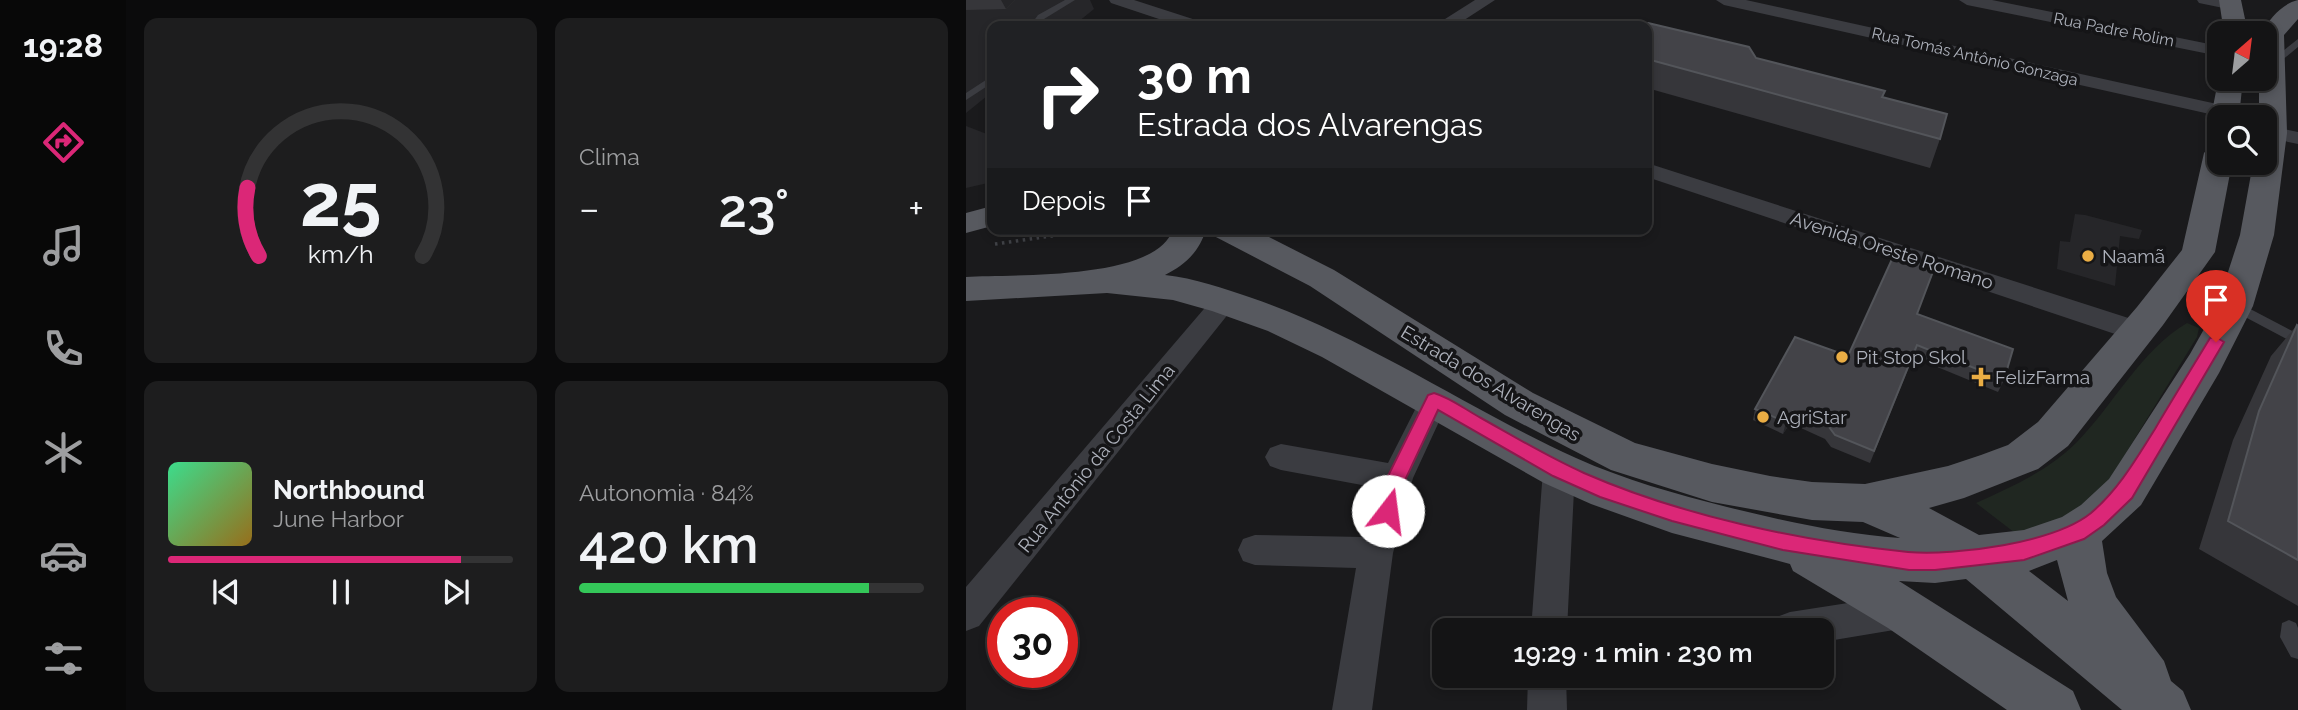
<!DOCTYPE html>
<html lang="pt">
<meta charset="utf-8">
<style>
:root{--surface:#141415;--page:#1d1d1e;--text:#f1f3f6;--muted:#9d9ea0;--line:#333334;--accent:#db2777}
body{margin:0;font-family:Raleway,sans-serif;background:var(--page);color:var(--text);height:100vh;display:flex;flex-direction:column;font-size:26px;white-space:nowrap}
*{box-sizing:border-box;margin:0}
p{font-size:23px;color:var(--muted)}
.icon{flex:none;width:38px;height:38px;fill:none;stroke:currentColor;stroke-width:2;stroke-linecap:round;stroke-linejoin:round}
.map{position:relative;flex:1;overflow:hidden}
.details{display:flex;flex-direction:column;gap:18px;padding:18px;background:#0b0b0c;width:840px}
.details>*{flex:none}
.hud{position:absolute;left:21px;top:21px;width:665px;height:214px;border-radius:14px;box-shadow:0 4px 10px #0003,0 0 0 2px var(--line);background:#202124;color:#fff;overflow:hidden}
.needle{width:46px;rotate:28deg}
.fabs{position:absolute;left:1241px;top:21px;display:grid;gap:14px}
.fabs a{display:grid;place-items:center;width:70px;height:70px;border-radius:14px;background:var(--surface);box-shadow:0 4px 10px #0003,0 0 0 2px var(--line);font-size:35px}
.speed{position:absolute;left:21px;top:597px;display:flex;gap:14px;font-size:35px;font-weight:700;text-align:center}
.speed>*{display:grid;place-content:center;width:91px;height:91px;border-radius:50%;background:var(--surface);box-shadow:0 4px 10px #0003,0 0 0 2px var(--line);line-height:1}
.speed .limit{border:10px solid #d22;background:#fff;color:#111}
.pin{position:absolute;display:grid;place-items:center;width:60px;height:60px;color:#fff;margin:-72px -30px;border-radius:50% 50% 50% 0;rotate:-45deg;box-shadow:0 0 7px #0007}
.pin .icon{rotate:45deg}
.me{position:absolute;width:77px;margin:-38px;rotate:15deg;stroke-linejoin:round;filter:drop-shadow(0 0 5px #0008)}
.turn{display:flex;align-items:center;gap:24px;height:147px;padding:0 35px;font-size:32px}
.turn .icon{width:91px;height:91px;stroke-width:2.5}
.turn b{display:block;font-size:49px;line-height:60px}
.then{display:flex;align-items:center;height:66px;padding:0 35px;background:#0003;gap:14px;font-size:26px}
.big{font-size:52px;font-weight:600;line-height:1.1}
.details .tile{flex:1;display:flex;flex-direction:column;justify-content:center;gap:10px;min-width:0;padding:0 24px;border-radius:14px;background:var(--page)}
.details .dial{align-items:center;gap:0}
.dial svg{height:182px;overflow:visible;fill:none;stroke:var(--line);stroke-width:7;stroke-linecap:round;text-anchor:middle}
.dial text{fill:var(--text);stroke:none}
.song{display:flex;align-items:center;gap:21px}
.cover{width:84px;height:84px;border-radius:10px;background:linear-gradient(135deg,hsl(150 70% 55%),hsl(40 70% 35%))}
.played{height:7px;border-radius:4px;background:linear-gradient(90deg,var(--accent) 85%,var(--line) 85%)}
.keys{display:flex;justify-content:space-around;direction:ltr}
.heat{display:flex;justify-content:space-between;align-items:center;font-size:38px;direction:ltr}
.charge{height:10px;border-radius:5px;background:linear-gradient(90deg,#34c759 84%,var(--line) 0)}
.details .tiles{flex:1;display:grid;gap:18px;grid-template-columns:repeat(2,1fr)}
.trip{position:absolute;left:466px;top:618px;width:402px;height:70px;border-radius:14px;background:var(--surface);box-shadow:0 4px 10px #0003,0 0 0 2px var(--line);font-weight:600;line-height:70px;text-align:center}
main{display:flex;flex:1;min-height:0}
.menu{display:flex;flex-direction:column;width:126px;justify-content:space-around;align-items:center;background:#080808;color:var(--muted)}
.menu .icon{width:49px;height:49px}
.menu .active{color:var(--accent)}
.menu b{font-size:32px;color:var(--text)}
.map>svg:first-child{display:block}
.built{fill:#262629}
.green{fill:#202721}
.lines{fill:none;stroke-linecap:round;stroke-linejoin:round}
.path{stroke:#414348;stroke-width:3.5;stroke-dasharray:2.5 4.5;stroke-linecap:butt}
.lane{fill:#3b3c41;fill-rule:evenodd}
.street{fill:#3b3c41;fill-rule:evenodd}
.primary{fill:#57595f;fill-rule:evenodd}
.wall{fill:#36363a}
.shaded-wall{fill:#252528}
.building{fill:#434348;stroke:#53555a;stroke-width:2}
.route{fill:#db2777;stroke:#8e194d;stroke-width:2}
.poi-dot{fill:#eaad44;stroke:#151517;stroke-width:2.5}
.labels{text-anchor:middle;stroke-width:7;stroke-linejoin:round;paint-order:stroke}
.far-street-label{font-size:16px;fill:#adb1bb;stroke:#151517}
.street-label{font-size:19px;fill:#adb1bb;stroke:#151517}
.poi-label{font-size:19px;fill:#adb1bb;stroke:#151517;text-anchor:start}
</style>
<main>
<nav class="menu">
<b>19:28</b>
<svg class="icon active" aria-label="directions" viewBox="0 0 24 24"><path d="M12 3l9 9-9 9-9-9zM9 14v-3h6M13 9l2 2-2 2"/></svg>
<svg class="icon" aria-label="music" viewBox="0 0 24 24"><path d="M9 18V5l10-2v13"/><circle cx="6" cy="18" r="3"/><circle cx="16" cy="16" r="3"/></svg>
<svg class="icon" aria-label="phone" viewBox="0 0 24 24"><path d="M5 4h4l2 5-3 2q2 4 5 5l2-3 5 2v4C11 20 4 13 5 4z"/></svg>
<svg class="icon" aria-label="climate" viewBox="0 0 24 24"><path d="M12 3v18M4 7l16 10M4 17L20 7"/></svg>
<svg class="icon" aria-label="car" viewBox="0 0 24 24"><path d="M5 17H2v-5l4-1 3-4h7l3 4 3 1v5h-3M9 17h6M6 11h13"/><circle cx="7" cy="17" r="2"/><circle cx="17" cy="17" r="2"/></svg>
<svg class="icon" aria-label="filters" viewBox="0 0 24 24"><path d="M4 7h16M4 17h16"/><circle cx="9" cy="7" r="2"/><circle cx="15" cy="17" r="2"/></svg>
</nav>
<section class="details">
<div class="tiles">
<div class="tile dial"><svg viewBox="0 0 100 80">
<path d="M14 69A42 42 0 1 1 86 69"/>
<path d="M14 69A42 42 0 0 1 9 39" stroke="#db2777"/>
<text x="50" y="56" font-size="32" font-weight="700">25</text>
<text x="50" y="72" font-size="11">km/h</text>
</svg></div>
<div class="tile"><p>Clima</p>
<div class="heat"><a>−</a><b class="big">23°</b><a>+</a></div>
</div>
<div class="tile">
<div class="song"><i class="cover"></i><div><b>Northbound</b><p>June Harbor</p></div></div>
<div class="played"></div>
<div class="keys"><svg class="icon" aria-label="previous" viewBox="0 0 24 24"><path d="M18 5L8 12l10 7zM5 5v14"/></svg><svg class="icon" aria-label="pause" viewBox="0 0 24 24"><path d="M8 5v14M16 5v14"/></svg><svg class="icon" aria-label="next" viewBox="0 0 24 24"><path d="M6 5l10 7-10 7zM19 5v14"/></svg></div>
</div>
<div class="tile"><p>Autonomia · 84%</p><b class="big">420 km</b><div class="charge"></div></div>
</div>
</section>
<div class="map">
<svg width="1332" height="710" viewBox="0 0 1332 710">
<rect width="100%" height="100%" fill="#1a1a1c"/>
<path class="built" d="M 0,0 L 124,0 L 128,9 L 107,26 L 26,26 L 26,92 L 0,113 Z
M 0,126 L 26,136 L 26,182 L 0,188 Z
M 1109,214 L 1119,215 L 1176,230 L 1173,239 L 1154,236 L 1149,286 L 1091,269 L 1094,241 L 1104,242 Z"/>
<path class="green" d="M 1221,323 L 1233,328 L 1231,337 L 1130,502 L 1053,536 L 1010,503 C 1047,486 1082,471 1111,442 C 1149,403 1174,351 1221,323 Z"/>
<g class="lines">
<path class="path" d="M 29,244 L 135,229"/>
<path class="lane" d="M 99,0 L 109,0 L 78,19 L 72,26 L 64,26 L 72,15 Z
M 1332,39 L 1332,47 L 1309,66 L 1303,66 L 1303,62 Z
M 26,76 L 26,83 L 0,100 L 0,93 Z
M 1269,301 L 1332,334 L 1332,345 L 1264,309 L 1262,306 L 1264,303 Z
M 1323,620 L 1330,623 L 1332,628 L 1332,659 L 1325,657 L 1314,637 L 1316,623 Z"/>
<path class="street" d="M 143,0 L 168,0 L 236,22 L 239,26 L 214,26 L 145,3 Z
M 509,0 L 529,0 L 489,26 L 468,26 Z
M 750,0 L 780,0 L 1260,106 L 1267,108 L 1270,112 L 1267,116 L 1257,117 L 758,5 Z
M 993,0 L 1026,0 L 1253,46 L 1253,56 L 1001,5 Z
M 1231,0 L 1267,0 L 1275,5 L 1267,10 L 1233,3 Z
M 1307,127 L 1332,132 L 1332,144 L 1300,137 L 1298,130 Z
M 681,163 L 1181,324 L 1185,331 L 1181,338 L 1171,341 L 1161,338 L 681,177 Z
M 258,293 L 267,296 L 271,302 L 267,308 L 13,626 L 0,631 L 0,587 L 249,296 Z
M 468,389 L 478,392 L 483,400 L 447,478 L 427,553 L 406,710 L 366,710 L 390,568 L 289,565 L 277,561 L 272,550 L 277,539 L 289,535 L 397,537 L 412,488 L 315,470 L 304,466 L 299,457 L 304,448 L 315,444 L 422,463 L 458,392 Z
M 593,457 L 604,461 L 609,470 L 601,630 L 565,630 L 577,470 L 582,461 Z
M 940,594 L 953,599 L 958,611 L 953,623 L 940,628 L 856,642 L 856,630 L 806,630 L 811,617 L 824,612 Z
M 562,676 L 600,676 L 601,710 L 561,710 Z"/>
<path class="primary" d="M 1253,0 L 1275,0 L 1282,33 L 1258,33 Z
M 1332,0 L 1332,19 L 1318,35 L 1321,133 L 1308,235 L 1287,306 L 1253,373 L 1175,505 L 1136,541 L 1141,573 L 1150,597 L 1198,661 L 1205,681 L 1217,691 L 1225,710 L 1156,710 L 1000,579 L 969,583 L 933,581 L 1107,691 L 1115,710 L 1041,710 L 922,628 L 827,571 L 824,564 L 706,533 L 625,504 L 578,483 L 356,357 L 302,331 L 246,311 L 207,300 L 141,293 L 0,301 L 0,277 C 47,274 191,281 207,229 L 240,229 C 234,251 219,265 199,275 C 228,278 259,289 286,298 C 401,338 500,408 610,458 C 659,480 710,494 761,507 C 818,521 876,534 934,538 L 897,522 L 846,520 L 746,502 L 645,470 L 539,415 L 344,286 L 248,236 L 244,229 L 287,229 L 368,270 L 567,393 L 669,443 L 746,464 L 804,476 L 846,482 L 899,484 L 982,466 L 1015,455 L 1042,445 L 1072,422 L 1171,307 L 1216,250 L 1238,153 L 1243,147 L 1253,144 L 1253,163 L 1266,163 L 1249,252 L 1197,325 L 1102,446 L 1072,469 L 998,498 L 963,508 L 1013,535 L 1058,530 L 1096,517 L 1115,505 L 1143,479 L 1224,354 L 1251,306 L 1274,235 L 1287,163 L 1298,163 L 1298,117 L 1293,117 L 1293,79 L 1298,79 L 1298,33 L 1295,33 C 1304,19 1315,4 1332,0 ZM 1091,560 L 1102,601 L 1063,571 Z
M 1253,76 L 1253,79 L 1277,79 L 1273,117 L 1253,117 L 1253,124 L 1245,117 Z
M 26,206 L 26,226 L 0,233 L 0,213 Z"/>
</g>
<path class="wall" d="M 0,0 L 49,0 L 40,9 L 0,10 Z
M 681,26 L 790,58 L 919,91 L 917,98 L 974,139 L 964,168 L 681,88 Z
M 951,314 L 1038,380 L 1032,392 L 947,357 L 904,463 L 865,447 L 859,439 L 824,423 L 817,434 L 787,420 L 789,409 L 882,356 Z
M 1331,325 L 1332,326 L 1332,606 L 1233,549 L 1267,440 L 1305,356 Z"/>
<path class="shaded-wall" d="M 35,0 L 49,0 L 40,9 Z
M 827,411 L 824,423 L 817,434 L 820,422 Z"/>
<path class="building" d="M 682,23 L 783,47 L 790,58 L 919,91 L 916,97 L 981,114 L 974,139 L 681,59 L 681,26 L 679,26 Z
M 927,257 L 968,269 L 951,314 L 1047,349 L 1038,380 L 951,345 L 908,451 L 869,435 L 863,427 L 827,411 L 820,422 L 789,409 L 829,337 L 882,356 Z
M 1331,325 L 1332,326 L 1332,560 L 1262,521 L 1293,411 Z"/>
<path class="route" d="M 1250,337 L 1258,342 L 1166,498 L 1138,525 L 1118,539 L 1058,560 L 969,570 L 943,570 L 817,550 L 706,521 L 634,497 L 587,476 L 472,410 L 440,478 L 428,517 L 422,519 L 415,517 L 412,511 L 421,478 L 462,395 L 468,393 C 485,398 500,410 515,418 C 549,437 582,457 618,473 C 716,516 835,541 942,552 C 989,556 1088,543 1125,513 C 1153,489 1170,459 1189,429 C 1207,398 1226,368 1244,338 Z"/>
<g class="poi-dot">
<circle cx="1122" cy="256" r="7"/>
<circle cx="876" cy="357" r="7"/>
<path d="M1011.5 366.5h7v7h7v7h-7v7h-7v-7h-7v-7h7z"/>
<circle cx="797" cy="417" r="7"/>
</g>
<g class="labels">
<g class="far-street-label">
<text transform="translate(1148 29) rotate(11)" y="6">Rua Padre Rolim</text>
<text transform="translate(1009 56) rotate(13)" y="6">Rua Tomás Antônio Gonzaga</text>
</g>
<g class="street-label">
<text transform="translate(926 250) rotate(18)" y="7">Avenida Oreste Romano</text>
<text transform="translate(525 383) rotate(31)" y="7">Estrada dos Alvarengas</text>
<text transform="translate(130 458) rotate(-51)" y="7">Rua Antônio da Costa Lima</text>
</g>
<g class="poi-label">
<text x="1136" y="263">Naamã</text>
<text x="890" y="364">Pit Stop Skol</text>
<text x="1029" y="384">FelizFarma</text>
<text x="811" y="424">AgriStar</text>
</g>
</g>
</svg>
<div class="fabs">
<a><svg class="needle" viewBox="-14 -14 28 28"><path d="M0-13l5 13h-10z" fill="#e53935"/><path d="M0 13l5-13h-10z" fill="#9d9ea0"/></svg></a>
<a><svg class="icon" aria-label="search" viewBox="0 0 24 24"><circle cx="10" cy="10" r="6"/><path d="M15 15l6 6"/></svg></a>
</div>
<div class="speed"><div class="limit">30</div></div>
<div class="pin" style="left:1250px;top:342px;background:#d93025"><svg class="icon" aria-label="arrive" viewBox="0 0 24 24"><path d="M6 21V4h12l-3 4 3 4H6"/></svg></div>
<svg class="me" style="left:422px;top:511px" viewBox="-20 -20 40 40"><circle r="19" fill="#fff"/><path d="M0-13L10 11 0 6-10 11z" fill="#db2777"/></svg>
<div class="trip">19:29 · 1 min · 230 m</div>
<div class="hud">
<div class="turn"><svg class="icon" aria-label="right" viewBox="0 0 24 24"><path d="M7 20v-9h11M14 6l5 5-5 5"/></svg><div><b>30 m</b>Estrada dos Alvarengas</div></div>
<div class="then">Depois<svg class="icon" aria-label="arrive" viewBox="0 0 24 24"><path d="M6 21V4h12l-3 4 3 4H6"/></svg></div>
</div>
</div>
</main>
